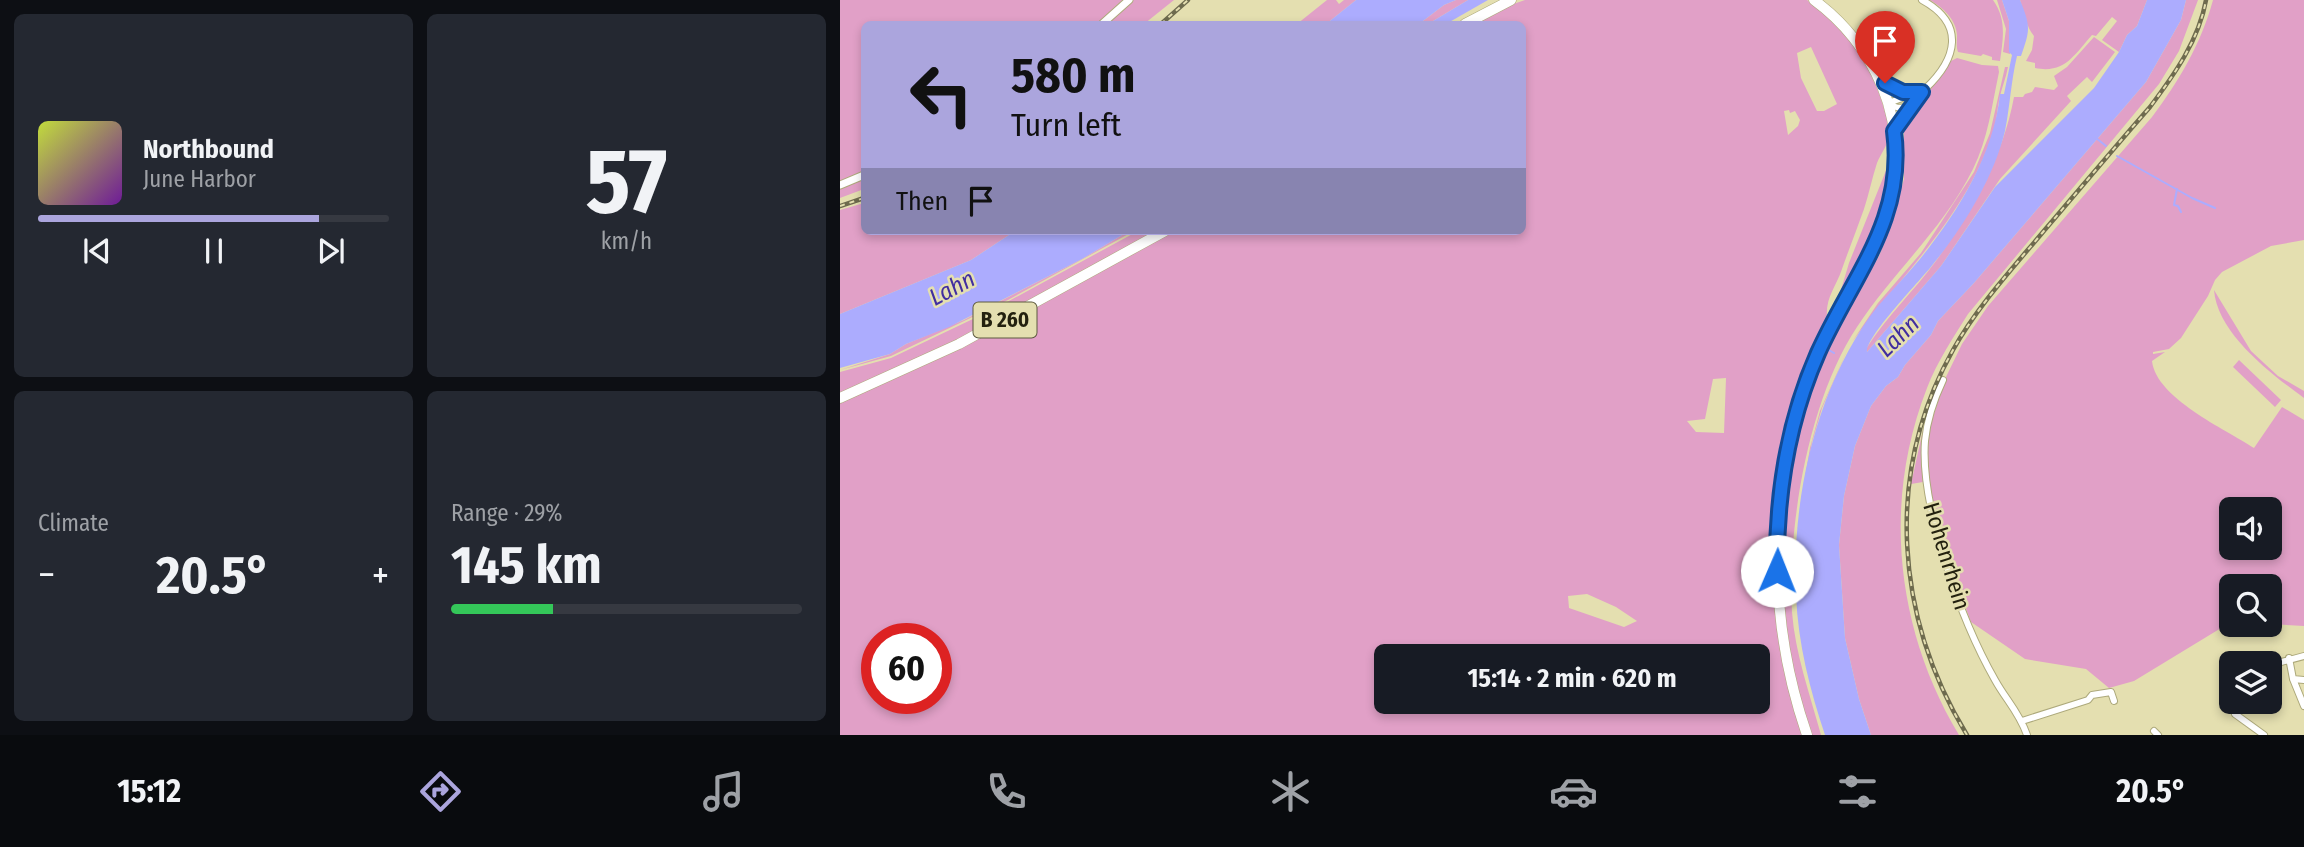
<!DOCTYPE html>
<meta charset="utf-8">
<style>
:root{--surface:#171b24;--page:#242831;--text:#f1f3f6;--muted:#9ea1a6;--line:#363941;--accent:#aba5dd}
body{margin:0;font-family:"Fira Sans Condensed",sans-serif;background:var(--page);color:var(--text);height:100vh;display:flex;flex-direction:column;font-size:26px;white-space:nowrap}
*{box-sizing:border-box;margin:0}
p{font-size:23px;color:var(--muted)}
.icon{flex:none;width:38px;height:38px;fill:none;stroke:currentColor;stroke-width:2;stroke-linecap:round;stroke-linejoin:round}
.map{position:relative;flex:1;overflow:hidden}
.details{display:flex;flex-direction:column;gap:14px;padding:14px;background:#0d0f14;width:840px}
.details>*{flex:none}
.top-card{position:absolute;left:21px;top:21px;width:665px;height:214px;border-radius:10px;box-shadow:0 4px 10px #0003;background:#aba5dd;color:#111;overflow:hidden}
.tools{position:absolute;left:1379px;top:497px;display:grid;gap:14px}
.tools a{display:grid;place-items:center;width:63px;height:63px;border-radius:10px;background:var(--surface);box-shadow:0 4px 10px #0003;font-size:35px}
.speed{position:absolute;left:21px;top:623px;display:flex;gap:14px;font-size:35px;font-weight:700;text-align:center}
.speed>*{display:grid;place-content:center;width:91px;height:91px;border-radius:50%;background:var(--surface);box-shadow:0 4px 10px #0003;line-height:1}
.speed .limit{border:10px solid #d22;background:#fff;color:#111}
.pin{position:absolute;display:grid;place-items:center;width:60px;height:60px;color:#fff;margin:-72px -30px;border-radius:50% 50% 50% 0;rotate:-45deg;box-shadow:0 0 7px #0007}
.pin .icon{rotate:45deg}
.me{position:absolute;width:77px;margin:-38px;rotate:1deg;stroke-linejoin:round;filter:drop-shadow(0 0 5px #0008)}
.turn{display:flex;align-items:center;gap:24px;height:147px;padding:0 35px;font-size:32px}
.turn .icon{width:91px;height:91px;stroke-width:2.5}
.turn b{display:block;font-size:49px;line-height:60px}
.then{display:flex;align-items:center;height:66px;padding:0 35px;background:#0003;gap:14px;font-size:26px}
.big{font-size:52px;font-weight:700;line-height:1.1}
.details .tile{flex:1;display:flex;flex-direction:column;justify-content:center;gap:10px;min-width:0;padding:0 24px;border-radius:10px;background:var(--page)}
.details .dial{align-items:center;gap:0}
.dial b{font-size:91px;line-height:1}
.song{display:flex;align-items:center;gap:21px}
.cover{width:84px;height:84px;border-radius:10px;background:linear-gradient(135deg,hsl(70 70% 55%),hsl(280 70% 35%))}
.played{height:7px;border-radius:4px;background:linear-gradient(90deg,var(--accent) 80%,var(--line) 80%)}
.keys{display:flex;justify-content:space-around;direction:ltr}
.heat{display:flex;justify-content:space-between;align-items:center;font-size:38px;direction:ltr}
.charge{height:10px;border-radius:5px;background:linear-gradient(90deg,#34c759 29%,var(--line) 0)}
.details .tiles{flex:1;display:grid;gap:14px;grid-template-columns:repeat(2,1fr)}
.trip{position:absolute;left:534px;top:644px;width:396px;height:70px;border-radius:10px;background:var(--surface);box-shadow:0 4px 10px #0003;font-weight:700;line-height:70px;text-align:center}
.tabs{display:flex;height:112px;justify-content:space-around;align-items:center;background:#090b0e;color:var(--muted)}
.tabs .icon{width:49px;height:49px}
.tabs .current{color:var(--accent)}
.tabs b{font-size:32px;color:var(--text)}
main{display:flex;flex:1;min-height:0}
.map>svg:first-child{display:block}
.green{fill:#e1a0c7;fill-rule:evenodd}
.water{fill:#acacfe}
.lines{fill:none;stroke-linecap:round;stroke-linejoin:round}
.stream{stroke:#acacfe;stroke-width:2}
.minor-casing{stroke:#ada97b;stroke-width:8}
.tertiary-casing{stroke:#ada97b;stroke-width:9}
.primary-casing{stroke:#ada97b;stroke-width:11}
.minor{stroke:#fff;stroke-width:6}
.tertiary{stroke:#fff;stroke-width:7}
.primary{stroke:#fff;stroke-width:10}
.rail-casing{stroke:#6e6b4e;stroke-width:4.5}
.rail{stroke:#e4dfb0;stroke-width:2;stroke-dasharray:5;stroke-linecap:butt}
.route-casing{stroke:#114b97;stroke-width:18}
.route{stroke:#1a73e8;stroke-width:12}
.labels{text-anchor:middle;stroke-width:5;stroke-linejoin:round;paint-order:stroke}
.shield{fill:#e4dfb0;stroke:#5d5a3f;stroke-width:2}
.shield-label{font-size:21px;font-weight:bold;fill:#23210f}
.street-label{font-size:23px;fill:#23210f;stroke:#e4dfb0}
.water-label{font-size:24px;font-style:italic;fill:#412ea0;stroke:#e4dfb0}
</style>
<main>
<section class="details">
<div class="tiles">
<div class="tile">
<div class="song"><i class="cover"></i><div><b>Northbound</b><p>June Harbor</p></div></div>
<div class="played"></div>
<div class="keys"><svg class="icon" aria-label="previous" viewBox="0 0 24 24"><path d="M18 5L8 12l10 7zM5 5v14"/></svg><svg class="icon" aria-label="pause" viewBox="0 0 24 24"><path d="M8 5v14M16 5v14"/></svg><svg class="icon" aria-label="next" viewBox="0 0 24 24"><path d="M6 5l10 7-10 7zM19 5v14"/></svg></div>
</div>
<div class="tile dial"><b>57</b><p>km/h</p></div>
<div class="tile"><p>Climate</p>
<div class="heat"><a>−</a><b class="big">20.5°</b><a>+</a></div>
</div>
<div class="tile"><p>Range · 29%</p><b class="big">145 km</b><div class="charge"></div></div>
</div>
</section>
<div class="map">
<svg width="1464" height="735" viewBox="0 0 1464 735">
<rect width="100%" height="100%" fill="#e4dfb0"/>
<path class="green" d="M 0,0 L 334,0 L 304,24 L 24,24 L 24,189 L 0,198 Z
M 487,0 L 496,0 L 499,4 L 504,0 L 516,0 L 486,24 L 457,24 Z
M 616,0 L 628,0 L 588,24 L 579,24 L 604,5 Z
M 685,0 L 967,0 C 1003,27 1029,60 1042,102 C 1045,112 1049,123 1049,133 C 1049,144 1041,153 1037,163 C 1032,178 1029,194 1024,209 C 1017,229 1009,249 1002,269 C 995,290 983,299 988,325 L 955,407 L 941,467 L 934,526 L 934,552 L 963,735 L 0,735 L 0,401 L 306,246 L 331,231 L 682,231 L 682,24 L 631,24 L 662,8 ZM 971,47 L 997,104 L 984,111 L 977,111 L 961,78 L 957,53 ZM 949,110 L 950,113 L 955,111 L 960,120 L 958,126 L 948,135 L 944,111 ZM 886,378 L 884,433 L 856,432 L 847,421 L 865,419 L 873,379 ZM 747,594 L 776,607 L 797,621 L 784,627 L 729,608 L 728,596 ZM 37,639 L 96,639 L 96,698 L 37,698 ZM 546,656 L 917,656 L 917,702 L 546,702 Z
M 1090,0 L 1153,0 C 1167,19 1163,40 1160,61 L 1152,60 L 1152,57 L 1143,54 L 1141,56 L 1118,52 C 1116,46 1117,42 1117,35 C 1116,19 1103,8 1090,0 Z
M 1157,0 L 1162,0 L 1169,21 L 1170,54 L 1163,52 L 1166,29 Z
M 1180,0 L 1307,0 L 1297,26 L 1287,35 L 1279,52 L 1262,40 L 1277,21 L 1272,17 L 1256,36 L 1252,35 C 1234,55 1225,74 1195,68 L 1195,63 L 1186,61 L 1192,50 L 1194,36 C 1186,27 1184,12 1180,0 Z
M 1346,0 L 1358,0 L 1339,51 L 1319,84 L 1128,314 C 1113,338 1097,362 1087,388 C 1042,503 1056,630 1119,735 L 1031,735 L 1019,699 L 1005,638 L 999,545 L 1004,496 L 1015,446 L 1031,406 L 1046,386 L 1058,377 L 1065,365 L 1091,335 L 1098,321 L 1134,283 L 1306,82 L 1341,20 Z
M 1373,0 L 1464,0 L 1464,240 L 1431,246 L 1382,272 L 1375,280 L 1368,296 L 1341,338 L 1329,349 L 1313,352 L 1313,354 L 1325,352 L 1312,361 C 1316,398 1385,429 1414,448 L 1442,407 L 1464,420 L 1464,626 L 1430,624 L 1430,586 L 1391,586 L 1391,622 L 1294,681 L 1269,688 L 1246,669 L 1185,659 L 1131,622 L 1106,555 L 1088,484 L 1088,432 L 1106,377 L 1122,344 L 1148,306 L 1312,117 C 1339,81 1361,44 1373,0 ZM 1391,509 L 1430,509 L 1430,548 L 1391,548 Z
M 1254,37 L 1275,52 L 1252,82 L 1247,77 L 1227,96 L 1231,101 L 1160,179 L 1101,266 L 1027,352 L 1026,349 C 1046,317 1074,291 1096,261 C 1132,211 1163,157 1174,97 L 1183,97 L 1185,94 L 1192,92 L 1195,87 L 1214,90 L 1218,86 L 1214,76 L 1227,67 Z
M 1117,58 L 1142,65 L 1158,66 L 1159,72 C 1152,105 1148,139 1133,169 C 1104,228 1053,272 1017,327 C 969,399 947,525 952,612 C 955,653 970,695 981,735 L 970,735 L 949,655 L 941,588 L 945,492 L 968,392 L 997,325 L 1039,256 L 1051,225 L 1064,179 L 1064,126 L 1111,61 Z
M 1165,67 L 1168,67 C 1166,78 1162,87 1160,96 C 1157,108 1157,121 1153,133 C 1126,215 1062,275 1012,342 L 1038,303 L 1081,253 L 1134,172 L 1150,133 Z
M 1051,158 C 1055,212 1023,259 997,303 L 1009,263 Z
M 24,203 L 24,231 L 175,231 L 131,260 L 0,314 L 0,210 Z
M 289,231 L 294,231 L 168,300 L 51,356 L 0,370 L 50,354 L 66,344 L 124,320 L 242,259 Z
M 298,231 L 319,231 L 117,342 L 0,395 L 0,372 L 51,358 L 156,308 Z
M 1374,290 L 1411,351 L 1438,376 L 1464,391 L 1464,398 C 1431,374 1377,333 1374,290 Z
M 1009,346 L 982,408 L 972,442 L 958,519 L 970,448 L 980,411 Z
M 1399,360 L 1441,400 L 1435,407 L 1393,367 Z
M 1085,421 L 1082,454 L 1083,482 L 1071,484 Z"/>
<path class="water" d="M 516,0 L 616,0 L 604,5 L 579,24 L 486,24 Z
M 628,0 L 648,0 L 606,24 L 588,24 Z
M 1162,0 L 1180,0 C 1191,27 1190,30 1181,56 L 1177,56 C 1171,81 1170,106 1165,131 C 1154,177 1124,226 1094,263 C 1082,279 1025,337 1027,352 L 1101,266 L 1155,187 L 1254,88 L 1279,52 L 1287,35 L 1297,26 L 1307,0 L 1346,0 L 1341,20 L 1306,82 L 1134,283 L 1098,321 L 1091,335 L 1065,365 L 1058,377 L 1046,386 L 1031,406 L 1015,446 L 1004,496 L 999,545 L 1005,638 L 1019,699 L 1031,735 L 985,735 C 970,690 958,644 956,595 C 951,498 977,383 1038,306 C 1052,290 1067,275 1080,259 C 1118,212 1154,154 1160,94 L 1164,94 L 1172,55 L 1169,52 L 1169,21 Z
M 175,231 L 289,231 L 242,259 L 109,327 L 66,344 L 50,354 L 0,368 L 0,314 L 131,260 Z"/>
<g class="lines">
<path class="stream" d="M 1256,138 L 1266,146
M 1277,156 L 1352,198 L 1375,208
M 1337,189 L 1334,205 L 1338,206 L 1341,212
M 987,349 L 994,353"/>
<g class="minor-casing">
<path id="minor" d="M 1042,80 L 1063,92 L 1075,93
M 1048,103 L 1074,94
M 1049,103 C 1054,107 1058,109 1064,107 C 1073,105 1079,95 1085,89 C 1117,59 1126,24 1082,0
M 1055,129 L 1070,106
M 1103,380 C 1094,399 1087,420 1085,441 C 1080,508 1122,622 1155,680 C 1166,700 1179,712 1187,735
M 1449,658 L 1453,679 L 1464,706
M 1430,665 L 1464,656
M 1453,679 L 1464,680
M 1391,701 L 1395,714 L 1424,735
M 1182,721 L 1248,700 L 1252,695 L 1271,692 L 1274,701
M 1314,731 L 1318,735"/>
</g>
<g class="tertiary-casing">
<path id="tertiary" d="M 262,24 L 289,0
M 0,185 L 24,175"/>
</g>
<g class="primary-casing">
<path id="primary" d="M 625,24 L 671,0
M 0,398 L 119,344 L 325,231
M 967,735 C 931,631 929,523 957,417 C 968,375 986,334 1007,295 C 1015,280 1026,265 1033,250 C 1058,199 1064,139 1042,86 C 1027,51 1004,22 974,0"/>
</g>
<use href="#minor" class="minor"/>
<use href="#tertiary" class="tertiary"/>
<use href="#primary" class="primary"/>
<g class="rail-casing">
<path id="rail" d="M 321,24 L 348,0
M 0,206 L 24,198
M 1127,735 C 1055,617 1044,473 1113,350 C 1137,307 1171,270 1203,232 C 1239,190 1274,148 1310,107 C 1334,75 1359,40 1366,0"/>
</g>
<use href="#rail" class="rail"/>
</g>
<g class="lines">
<g class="route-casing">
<path id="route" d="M 937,571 C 936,498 948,421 978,353 C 1012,277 1066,219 1054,131 L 1082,92 L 1063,92 L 1045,83"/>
</g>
<use href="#route" class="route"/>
</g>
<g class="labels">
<rect class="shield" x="133.5" y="302.5" width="63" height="35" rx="5"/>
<g class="shield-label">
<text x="165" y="327">B 260</text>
</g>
<g class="street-label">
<text transform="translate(1107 556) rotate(73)" y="8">Hohenrhein</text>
</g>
<g class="water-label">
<text transform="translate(112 288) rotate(-28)" y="8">Lahn</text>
<text transform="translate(1058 336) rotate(-44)" y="8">Lahn</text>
</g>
</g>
</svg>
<div class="tools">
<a><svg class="icon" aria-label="sound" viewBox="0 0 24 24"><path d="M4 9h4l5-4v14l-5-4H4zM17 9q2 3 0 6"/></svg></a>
<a><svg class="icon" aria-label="search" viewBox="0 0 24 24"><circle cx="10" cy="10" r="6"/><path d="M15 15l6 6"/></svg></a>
<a><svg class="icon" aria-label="layers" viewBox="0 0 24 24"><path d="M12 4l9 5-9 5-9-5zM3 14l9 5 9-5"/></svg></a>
</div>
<div class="speed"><div class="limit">60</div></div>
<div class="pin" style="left:1045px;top:83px;background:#d93025"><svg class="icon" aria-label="arrive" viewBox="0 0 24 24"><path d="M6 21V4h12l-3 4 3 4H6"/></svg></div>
<svg class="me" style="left:937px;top:571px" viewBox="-20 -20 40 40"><circle r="19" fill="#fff"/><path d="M0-13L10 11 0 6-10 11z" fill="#1a73e8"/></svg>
<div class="trip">15:14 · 2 min · 620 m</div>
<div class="top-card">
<div class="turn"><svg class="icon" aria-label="left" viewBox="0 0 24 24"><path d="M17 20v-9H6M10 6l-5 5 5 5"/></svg><div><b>580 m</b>Turn left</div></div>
<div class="then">Then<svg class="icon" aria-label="arrive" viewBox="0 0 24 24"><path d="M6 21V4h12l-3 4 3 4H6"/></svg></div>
</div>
</div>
</main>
<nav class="tabs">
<b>15:12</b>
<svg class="icon current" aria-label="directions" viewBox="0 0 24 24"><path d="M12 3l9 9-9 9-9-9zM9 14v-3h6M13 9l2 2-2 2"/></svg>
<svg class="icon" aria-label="music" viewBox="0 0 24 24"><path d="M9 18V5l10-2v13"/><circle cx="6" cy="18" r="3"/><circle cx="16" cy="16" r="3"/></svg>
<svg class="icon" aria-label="phone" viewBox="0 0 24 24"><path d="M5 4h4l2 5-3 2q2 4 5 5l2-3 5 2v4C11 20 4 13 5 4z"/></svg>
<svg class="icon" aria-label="climate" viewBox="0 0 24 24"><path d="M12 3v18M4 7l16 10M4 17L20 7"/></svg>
<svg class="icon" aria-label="car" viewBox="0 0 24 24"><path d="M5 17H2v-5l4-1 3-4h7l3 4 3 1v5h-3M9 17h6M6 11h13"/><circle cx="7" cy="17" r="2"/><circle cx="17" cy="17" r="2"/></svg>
<svg class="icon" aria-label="filters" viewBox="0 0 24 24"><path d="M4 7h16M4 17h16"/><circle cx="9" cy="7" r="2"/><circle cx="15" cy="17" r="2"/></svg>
<b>20.5°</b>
</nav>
